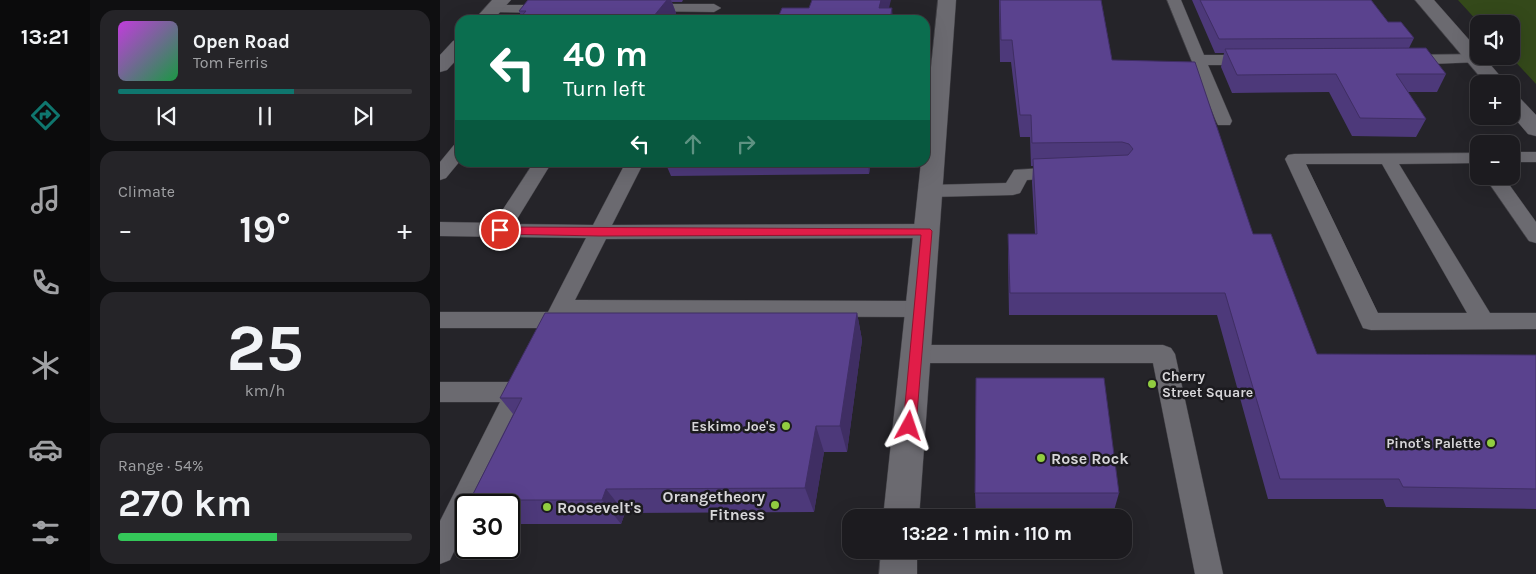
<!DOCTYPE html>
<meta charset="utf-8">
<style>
:root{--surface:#1c1b1f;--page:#252428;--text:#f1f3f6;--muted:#a0a1a4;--line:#3a393d;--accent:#0f766e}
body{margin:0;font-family:Karla,sans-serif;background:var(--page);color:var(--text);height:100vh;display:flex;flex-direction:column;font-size:19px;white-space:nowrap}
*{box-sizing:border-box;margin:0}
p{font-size:16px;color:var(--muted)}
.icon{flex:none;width:28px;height:28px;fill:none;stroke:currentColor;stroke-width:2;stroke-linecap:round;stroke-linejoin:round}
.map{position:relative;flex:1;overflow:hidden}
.details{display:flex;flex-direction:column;gap:10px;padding:10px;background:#0f0f11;width:350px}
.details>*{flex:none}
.hud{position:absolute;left:15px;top:15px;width:475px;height:152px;border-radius:15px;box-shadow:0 5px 20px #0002,0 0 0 1px var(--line);background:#0b6e4f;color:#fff;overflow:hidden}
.fabs{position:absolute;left:1030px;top:15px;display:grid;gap:10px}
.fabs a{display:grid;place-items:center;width:50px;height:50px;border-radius:10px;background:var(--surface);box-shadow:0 5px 20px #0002,0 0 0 1px var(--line);font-size:25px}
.speed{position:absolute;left:15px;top:494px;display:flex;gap:10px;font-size:25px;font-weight:700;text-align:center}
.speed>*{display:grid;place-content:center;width:65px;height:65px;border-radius:50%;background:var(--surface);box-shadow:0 5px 20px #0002,0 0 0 1px var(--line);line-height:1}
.speed .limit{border:2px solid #111;border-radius:8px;background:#fff;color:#111}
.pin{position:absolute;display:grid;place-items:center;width:42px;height:42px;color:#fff;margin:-21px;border:2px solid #fff;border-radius:50%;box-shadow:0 1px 5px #0007}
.me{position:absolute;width:55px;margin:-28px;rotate:5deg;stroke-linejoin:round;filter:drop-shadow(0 0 4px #0008)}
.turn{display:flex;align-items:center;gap:18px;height:105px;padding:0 25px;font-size:22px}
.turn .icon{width:65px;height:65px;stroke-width:2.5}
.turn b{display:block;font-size:35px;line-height:42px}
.lanes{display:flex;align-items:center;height:48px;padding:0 25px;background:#0003;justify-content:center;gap:25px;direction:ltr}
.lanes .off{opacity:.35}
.big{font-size:38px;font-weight:700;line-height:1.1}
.details .tile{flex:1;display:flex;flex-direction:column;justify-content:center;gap:8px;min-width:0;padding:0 18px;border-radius:15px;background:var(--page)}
.details .dial{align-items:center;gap:0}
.dial b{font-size:65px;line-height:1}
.song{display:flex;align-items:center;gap:15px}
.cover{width:60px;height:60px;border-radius:8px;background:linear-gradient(135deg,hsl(290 70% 55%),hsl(140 70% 35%))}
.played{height:5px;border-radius:2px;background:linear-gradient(90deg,var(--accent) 60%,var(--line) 60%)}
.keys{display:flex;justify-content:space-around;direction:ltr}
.heat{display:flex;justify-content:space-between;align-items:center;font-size:28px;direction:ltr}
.charge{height:8px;border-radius:4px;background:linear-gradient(90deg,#34c759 54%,var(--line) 0)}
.trip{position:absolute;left:402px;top:509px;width:290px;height:50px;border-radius:15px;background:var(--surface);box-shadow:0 5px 20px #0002,0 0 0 1px var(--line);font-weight:700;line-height:50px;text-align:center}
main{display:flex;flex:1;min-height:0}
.tab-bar{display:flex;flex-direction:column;width:90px;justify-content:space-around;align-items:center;background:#0b0b0c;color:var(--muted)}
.tab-bar .icon{width:35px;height:35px}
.tab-bar .selected{color:var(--accent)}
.tab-bar b{font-size:22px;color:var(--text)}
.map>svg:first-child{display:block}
.green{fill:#34491a}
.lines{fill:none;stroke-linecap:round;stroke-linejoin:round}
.lane-casing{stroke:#424146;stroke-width:1}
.street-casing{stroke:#424146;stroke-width:1}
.lane{fill:#6b6a70;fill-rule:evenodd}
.street{fill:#6b6a70;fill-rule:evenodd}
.wall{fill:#4d397a}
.shaded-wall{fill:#3f2e63}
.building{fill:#5a428e;stroke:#3f2e63}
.route{fill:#e11d48;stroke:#92132f}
.poi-dot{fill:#91cd40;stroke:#1c1b1f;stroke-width:2}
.labels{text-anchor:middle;stroke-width:5;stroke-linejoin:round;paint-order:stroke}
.poi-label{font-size:14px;font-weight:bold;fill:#d7d6d9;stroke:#1c1b1f;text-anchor:end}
.near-poi-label{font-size:16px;font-weight:bold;fill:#d7d6d9;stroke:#1c1b1f;text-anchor:start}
</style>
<main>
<nav class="tab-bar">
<b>13:21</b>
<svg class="icon selected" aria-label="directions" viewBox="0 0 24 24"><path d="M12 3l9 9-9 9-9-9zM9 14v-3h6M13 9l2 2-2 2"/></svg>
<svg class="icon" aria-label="music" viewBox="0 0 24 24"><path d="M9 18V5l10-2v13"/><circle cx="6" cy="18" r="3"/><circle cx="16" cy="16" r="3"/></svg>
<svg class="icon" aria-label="phone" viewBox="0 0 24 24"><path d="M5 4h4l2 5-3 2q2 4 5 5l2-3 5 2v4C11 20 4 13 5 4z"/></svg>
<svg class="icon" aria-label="climate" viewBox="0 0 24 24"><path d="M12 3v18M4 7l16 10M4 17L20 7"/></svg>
<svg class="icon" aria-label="car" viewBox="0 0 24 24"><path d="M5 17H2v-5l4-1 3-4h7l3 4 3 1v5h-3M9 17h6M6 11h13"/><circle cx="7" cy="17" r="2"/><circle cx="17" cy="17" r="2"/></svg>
<svg class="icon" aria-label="filters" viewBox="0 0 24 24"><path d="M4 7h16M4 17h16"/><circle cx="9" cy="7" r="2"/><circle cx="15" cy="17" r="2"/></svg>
</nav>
<section class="details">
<div class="tile">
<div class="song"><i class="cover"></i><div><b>Open Road</b><p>Tom Ferris</p></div></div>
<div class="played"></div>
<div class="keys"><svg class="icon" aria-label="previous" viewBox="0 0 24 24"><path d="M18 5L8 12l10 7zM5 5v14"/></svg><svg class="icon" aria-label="pause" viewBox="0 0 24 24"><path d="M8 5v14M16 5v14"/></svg><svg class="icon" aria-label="next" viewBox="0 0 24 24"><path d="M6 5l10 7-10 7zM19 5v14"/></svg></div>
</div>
<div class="tile"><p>Climate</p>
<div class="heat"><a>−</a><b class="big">19°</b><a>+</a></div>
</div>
<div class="tile dial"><b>25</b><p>km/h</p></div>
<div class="tile"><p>Range · 54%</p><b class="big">270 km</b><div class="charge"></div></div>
</section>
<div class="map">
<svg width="1096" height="574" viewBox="0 0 1096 574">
<rect width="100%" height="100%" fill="#252429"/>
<path class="green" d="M 1018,0 L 1096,0 L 1096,84 L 1070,56 L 1071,24 L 1040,24 Z"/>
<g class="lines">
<g class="lane-casing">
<path id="lane" d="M 727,0 L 741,0 L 764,55 L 810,55 L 815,57 L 818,60 L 815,63 L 810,65 L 768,65 L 792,121 L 790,125 L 778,125 L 776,121 Z
M 206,4 L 274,4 L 281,8 L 274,12 L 201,11 L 199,8 Z
M 54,5 L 108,5 L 115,9 L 108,13 L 49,12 L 47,9 L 49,6 Z
M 1036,54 L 1044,59 L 1041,62 L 965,65 L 960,63 L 957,60 L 960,57 L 965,55 Z
M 20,144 L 20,161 L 6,178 L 0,180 L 0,162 L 14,145 Z
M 1071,152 L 1096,152 L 1096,162 L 1071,162 Z
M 1039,153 L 1039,163 L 959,164 L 1050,313 L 1096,313 L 1096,329 L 931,330 L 923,328 L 845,159 L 848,155 L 854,154 ZM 866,164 L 942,164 L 1027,313 L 938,313 Z
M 94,162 L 112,162 L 74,224 L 153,225 L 186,162 L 204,162 L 172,225 L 487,224 L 494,226 L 497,231 L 494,236 L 487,238 L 166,239 L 135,300 L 480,301 L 488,303 L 491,309 L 488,315 L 480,317 L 127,316 L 113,344 L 105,347 L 97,344 L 94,338 L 99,328 L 0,328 L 0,312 L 108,312 L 146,238 L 0,236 L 0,222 L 54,223 Z
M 621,167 L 627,169 L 630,173 L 627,177 L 587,180 L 580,193 L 573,195 L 490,197 L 483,195 L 481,191 L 483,187 L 490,185 L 566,183 L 574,170 Z
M 1044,176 L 1063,176 L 1096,222 L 1096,243 L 1089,241 Z
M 476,345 L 723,345 L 731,348 L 735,354 L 783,574 L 755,574 L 713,363 L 476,363 L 468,360 L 464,354 L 468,348 Z
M 82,373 L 90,376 L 94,383 L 36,505 L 26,505 L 26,526 L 10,560 L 0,564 L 0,521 L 60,402 L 0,402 L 0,382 L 71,382 L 74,376 Z"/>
</g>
<g class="street-casing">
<path id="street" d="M 52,0 L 71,0 L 53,20 L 34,20 Z
M 498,0 L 516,0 L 479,518 L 443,518 L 481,162 L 485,162 L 485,125 Z
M 975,0 L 994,0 L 1039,51 L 1039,56 L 1043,56 L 1067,84 L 1046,84 Z
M 20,39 L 20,56 L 7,70 L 0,72 L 0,55 L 13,41 Z
M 1071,94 L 1078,96 L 1096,115 L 1096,136 L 1088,134 L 1071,114 Z
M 441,550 L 477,550 L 477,574 L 439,574 Z"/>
</g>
<use href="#lane" class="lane"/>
<use href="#street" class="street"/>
</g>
<path class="wall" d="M 88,0 L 243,0 L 242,2 L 232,2 L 236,13 L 231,20 L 78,20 L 81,16 L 79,11 Z
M 559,0 L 661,0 L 672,60 L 813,234 L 877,354 L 1096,355 L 1096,509 L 946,507 L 943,499 L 828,499 L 777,315 L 569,315 L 568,257 L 568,234 L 595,234 L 592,182 L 593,166 L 591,166 L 590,137 L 580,137 L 571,62 L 560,62 Z
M 752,0 L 931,0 L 948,22 L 974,38 L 969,48 L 1006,74 L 997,92 L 968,92 L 986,119 L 976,137 L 912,136 L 889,92 L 792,93 L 781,67 L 784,53 L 775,53 Z
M 225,162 L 431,162 L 429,174 L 231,176 Z
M 417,313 L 422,340 L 407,452 L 384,452 L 374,512 L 185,513 L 181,524 L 69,524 L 69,505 L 35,505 L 30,500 L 73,414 L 60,398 Z
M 535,493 L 679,493 L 673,514 L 536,515 Z"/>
<path class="shaded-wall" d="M 227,0 L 231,0 L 236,13 L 231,20 L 214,20 L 213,17 Z
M 441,0 L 451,0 L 446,20 L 439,8 Z
M 452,8 L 453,20 L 450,20 Z
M 428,162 L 431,162 L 429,174 Z
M 417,313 L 422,340 L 407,452 L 400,426 Z
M 376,426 L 384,452 L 374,512 L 365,488 Z
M 166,489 L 185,513 L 181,524 L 162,500 Z"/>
<path class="building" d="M 88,0 L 227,0 L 213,17 L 184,17 L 182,20 L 78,20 L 86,11 L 79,11 Z
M 372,0 L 441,0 L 439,8 L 452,8 L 450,20 L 337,20 L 342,8 L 369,8 Z
M 560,0 L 661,0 L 672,60 L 755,62 L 813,234 L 831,234 L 877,354 L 1096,355 L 1096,489 L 963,487 L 959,479 L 840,479 L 785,293 L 570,293 L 568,234 L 597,234 L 593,159 L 688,155 L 693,149 L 689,144 L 682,142 L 592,143 L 591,115 L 580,115 L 572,40 L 561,40 Z
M 760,0 L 931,0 L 948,22 L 961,22 L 974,38 L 779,39 Z
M 986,48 L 1006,74 L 956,74 L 986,119 L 920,118 L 896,74 L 797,75 L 785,49 Z
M 105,313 L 417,313 L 400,426 L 376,426 L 365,488 L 166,489 L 162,500 L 30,500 L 82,398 L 60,398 Z
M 536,378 L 664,378 L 679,493 L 535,493 Z"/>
<path class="route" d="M 60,227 L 490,229 L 492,231 L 476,426 L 474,431 L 469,432 L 465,431 L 463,426 L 481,235 L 159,236 L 60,234 L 55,230 Z"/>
<g class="poi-dot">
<circle cx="712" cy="384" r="5"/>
<circle cx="346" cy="426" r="5"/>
<circle cx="1051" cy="443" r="5"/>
<circle cx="601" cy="458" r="5"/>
<circle cx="335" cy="505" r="5"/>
<circle cx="107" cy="507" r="5"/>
</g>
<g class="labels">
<g class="poi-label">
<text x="722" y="381" text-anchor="start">Cherry<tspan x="722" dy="16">Street Square</tspan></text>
<text x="336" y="431">Eskimo Joe's</text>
<text x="1041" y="448">Pinot's Palette</text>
</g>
<g class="near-poi-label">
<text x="611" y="464">Rose Rock</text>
<text x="325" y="502" text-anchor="end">Orangetheory<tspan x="325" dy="18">Fitness</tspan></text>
<text x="117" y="513">Roosevelt's</text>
</g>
</g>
</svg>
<div class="fabs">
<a><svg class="icon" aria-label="sound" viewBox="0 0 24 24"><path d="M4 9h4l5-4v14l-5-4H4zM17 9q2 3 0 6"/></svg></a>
<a>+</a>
<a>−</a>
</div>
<div class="speed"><div class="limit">30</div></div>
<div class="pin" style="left:60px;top:230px;background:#d93025"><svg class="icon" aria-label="arrive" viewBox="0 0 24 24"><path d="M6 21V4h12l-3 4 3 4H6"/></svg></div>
<svg class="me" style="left:469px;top:426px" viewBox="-20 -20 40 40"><path d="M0-17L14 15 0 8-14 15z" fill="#e11d48" stroke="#fff" stroke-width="4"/></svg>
<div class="trip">13:22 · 1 min · 110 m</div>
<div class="hud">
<div class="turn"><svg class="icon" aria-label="left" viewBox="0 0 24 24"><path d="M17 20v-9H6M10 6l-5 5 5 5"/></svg><div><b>40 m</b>Turn left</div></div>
<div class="lanes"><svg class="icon" aria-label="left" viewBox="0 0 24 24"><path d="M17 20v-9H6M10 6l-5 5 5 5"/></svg><svg class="icon off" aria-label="ahead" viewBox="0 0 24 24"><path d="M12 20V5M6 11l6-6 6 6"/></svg><svg class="icon off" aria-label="right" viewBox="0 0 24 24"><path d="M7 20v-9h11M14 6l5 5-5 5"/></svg></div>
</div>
</div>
</main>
